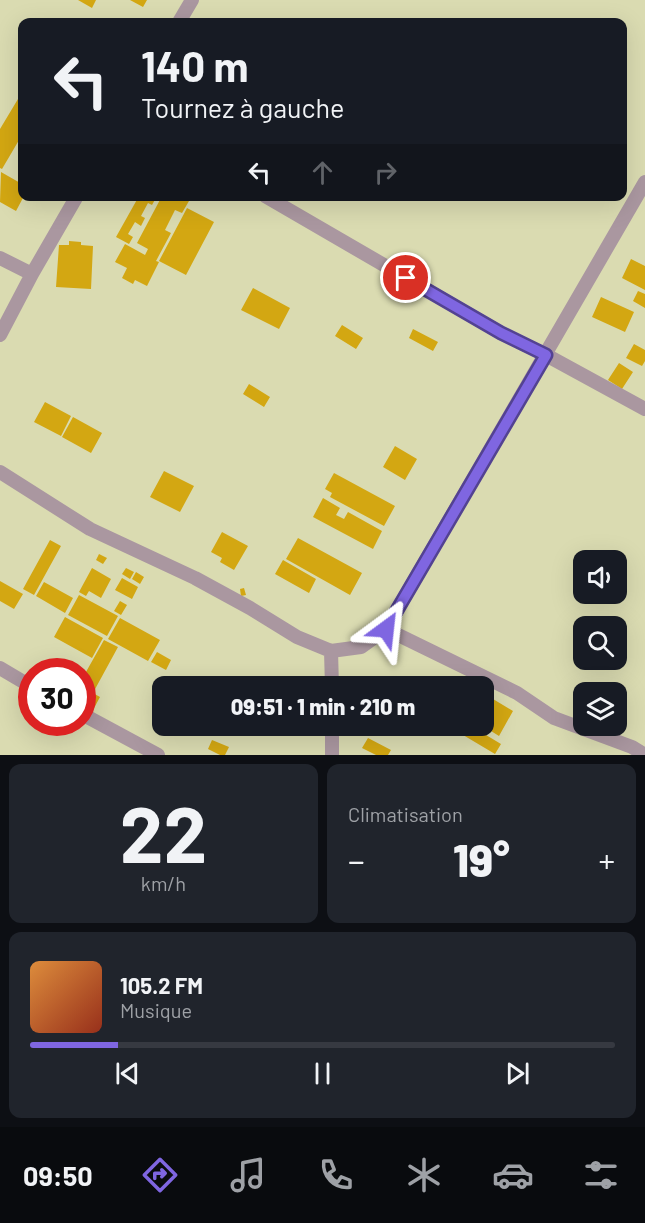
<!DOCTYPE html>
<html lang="fr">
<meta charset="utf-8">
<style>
:root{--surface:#171b24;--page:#20242c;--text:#f1f3f6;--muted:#9ea1a6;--line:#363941;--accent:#7f66e1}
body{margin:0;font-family:Barlow,sans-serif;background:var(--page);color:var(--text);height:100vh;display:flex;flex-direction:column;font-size:22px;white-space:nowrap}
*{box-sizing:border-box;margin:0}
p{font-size:20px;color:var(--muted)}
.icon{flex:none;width:33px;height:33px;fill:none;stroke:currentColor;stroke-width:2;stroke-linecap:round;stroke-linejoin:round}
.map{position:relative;height:755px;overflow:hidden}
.details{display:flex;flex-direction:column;gap:9px;padding:9px;background:#0d0f14;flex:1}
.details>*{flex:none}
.banner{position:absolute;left:18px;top:18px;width:609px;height:183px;border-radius:12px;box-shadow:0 6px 24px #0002;background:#171b24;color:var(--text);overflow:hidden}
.fabs{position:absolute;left:573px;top:550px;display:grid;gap:12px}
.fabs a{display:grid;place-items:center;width:54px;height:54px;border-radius:12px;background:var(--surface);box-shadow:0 6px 24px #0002;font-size:30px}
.speed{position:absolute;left:18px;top:658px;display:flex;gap:12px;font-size:30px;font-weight:700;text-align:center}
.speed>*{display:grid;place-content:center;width:78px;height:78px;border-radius:50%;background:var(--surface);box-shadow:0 6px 24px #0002;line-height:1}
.speed .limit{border:9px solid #d22;background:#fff;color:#111}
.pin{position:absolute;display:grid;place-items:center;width:51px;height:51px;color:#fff;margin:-26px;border:3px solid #fff;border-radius:50%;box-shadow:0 2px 6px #0007}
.me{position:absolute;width:66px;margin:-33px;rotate:30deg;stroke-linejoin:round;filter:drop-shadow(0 0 4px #0008)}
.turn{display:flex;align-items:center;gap:21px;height:126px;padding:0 24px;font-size:27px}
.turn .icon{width:78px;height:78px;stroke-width:2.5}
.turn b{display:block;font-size:42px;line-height:51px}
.lanes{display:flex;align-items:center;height:57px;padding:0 24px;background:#0003;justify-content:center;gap:30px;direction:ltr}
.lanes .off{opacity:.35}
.big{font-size:45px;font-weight:800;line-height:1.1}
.details .card{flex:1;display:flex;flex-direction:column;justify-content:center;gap:9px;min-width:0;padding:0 21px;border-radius:12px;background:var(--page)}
.details .dial{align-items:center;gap:0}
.dial b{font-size:78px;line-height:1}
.song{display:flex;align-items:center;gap:18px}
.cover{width:72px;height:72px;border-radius:9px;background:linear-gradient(135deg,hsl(30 70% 55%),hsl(10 70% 35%))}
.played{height:6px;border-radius:3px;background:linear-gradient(90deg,var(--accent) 15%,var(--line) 15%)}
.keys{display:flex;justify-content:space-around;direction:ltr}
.heat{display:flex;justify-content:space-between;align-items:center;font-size:33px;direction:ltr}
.details .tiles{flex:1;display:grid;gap:9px;grid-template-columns:1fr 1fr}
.card:last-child{grid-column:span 2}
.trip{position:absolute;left:152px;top:676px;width:342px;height:60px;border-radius:12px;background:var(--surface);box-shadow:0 6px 24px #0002;font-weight:800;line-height:60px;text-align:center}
.dock{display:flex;height:96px;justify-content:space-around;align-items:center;background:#090b0e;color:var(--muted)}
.dock .icon{width:42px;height:42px}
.dock .active{color:var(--accent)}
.dock b{font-size:27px;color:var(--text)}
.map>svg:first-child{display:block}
.building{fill:#d3a712}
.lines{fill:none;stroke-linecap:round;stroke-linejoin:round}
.minor{stroke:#aa97a0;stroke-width:14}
.route-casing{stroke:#534292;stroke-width:15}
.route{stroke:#7f66e1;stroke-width:10}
</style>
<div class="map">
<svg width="645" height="755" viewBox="0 0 645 755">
<rect width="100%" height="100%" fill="#dadbb1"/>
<path class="building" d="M 78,0 L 96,0 L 92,8 Z
M 130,0 L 147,0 L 143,7 Z
M 18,99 L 22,102 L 22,135 L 2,169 L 0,168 L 0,129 Z
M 1,172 L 22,184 L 22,196 L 24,196 L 16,211 L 0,202 Z
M 139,196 L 157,196 L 152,205 L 148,203 L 141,216 L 145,218 L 141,226 L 135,222 L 128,234 L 133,237 L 129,244 L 116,237 Z
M 162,196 L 181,196 L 189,201 L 182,213 L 175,210 L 165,230 L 171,233 L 156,261 L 159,262 L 147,286 L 135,280 L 133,284 L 122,278 L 127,268 L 115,262 L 125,244 L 145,255 L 148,249 L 137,243 Z
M 187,208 L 214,222 L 186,275 L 159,261 Z
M 69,241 L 81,242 L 81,245 L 93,246 L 91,289 L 56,287 L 59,245 L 69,245 Z
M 631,259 L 645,266 L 645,290 L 622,278 Z
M 253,288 L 290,308 L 279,329 L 241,310 Z
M 638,291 L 645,294 L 645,308 L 633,301 Z
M 601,297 L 634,312 L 625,332 L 592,317 Z
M 342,325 L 363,338 L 356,349 L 335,336 Z
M 413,329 L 438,342 L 433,351 L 409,338 Z
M 634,344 L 645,350 L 645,361 L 642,366 L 626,358 Z
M 619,363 L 633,372 L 622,389 L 608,380 Z
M 249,384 L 270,397 L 264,407 L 243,394 Z
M 45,402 L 71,416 L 61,436 L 34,422 Z
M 73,417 L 102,433 L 91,453 L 62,437 Z
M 395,446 L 417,459 L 405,480 L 383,467 Z
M 164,471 L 194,486 L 180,512 L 150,497 Z
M 334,473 L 395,506 L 384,526 L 330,497 L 332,493 L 325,489 Z
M 323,498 L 340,508 L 336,515 L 344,519 L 348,512 L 382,531 L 373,549 L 313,517 Z
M 222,532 L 248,546 L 234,570 L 220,562 L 222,558 L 211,552 Z
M 298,538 L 362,573 L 350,595 L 286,559 Z
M 50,540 L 61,546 L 34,595 L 23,589 Z
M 99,554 L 107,558 L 103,564 L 96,560 Z
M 283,560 L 316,579 L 309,593 L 275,574 Z
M 92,568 L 111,579 L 101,598 L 89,591 L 86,596 L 79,592 Z
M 126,568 L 134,572 L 130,579 L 122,574 Z
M 136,572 L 144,577 L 140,584 L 132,579 Z
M 122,578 L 138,587 L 132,599 L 115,590 Z
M 0,581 L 23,594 L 14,609 L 0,601 Z
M 44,582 L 73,598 L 65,613 L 36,596 Z
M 244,588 L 246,595 L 241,596 L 240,589 Z
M 79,595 L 118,616 L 107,636 L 68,615 Z
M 120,601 L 127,605 L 121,615 L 114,611 Z
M 65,617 L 103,638 L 92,658 L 54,637 Z
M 120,618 L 160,640 L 148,661 L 108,639 Z
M 104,640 L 118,647 L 94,691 L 82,685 L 82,679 Z
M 157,652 L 171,660 L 166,670 L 151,662 Z
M 169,677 L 189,687 L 163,687 Z
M 82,687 L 100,697 L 93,710 L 82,704 Z
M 493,699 L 513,711 L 499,736 L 483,726 L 483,716 Z
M 455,726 L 471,726 L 501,744 L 495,754 L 453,729 Z
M 368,738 L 391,750 L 388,755 L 376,755 L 362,748 Z
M 212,740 L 229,747 L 225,755 L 220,755 L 208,749 Z"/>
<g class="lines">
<path class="minor" d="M 179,22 L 192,0
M 265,196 L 501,333 L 546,355 L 645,409
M 0,258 L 32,274
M 0,335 L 32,274 L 77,196
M 0,472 L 90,529 L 195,578 L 250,608 L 297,637 L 331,651
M 386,629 L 517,693 L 554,718 L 632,747 L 645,755
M 0,668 L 32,687
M 332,687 L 331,651 L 361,647 L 386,629 L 645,182
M 82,714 L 158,755
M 332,726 L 332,755"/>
</g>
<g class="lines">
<g class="route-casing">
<path id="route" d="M 386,629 L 546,355 L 501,333 L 406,278"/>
</g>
<use href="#route" class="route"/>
</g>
</svg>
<div class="fabs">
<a><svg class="icon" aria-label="sound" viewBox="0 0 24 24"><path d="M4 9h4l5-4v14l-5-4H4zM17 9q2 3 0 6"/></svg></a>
<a><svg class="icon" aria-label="search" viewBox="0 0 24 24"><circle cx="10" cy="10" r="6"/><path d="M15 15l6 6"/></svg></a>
<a><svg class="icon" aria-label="layers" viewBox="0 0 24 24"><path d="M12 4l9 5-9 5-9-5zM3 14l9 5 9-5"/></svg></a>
</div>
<div class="speed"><div class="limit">30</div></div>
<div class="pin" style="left:406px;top:278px;background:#d93025"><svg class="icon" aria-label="arrive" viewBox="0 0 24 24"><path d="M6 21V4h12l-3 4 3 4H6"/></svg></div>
<svg class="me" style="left:386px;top:629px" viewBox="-20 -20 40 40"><path d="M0-17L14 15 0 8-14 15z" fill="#7f66e1" stroke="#fff" stroke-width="4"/></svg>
<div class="trip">09:51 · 1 min · 210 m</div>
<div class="banner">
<div class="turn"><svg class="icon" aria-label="left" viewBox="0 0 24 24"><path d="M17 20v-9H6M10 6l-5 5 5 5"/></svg><div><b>140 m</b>Tournez à gauche</div></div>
<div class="lanes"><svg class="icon" aria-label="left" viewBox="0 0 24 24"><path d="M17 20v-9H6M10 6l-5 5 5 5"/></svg><svg class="icon off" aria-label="ahead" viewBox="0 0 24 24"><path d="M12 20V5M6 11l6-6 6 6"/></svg><svg class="icon off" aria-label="right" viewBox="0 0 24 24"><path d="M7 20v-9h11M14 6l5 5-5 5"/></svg></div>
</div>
</div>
<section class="details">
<div class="tiles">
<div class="card dial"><b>22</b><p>km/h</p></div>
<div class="card"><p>Climatisation</p>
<div class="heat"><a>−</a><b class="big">19°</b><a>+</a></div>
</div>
<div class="card">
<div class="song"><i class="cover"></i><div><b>105.2 FM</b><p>Musique</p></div></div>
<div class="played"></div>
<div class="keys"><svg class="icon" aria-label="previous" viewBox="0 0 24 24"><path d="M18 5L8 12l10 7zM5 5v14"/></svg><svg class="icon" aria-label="pause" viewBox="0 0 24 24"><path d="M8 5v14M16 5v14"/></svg><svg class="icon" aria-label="next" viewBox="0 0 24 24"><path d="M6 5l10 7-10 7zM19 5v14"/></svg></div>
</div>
</div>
</section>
<nav class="dock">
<b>09:50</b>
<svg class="icon active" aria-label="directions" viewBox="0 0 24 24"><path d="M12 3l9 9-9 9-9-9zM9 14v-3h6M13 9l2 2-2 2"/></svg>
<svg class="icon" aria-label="music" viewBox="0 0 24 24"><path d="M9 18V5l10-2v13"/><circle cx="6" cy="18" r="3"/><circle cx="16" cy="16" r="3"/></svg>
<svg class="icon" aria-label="phone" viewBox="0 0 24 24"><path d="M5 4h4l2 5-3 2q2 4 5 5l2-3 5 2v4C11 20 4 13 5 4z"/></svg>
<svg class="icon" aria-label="climate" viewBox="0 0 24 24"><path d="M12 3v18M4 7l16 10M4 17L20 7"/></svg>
<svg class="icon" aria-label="car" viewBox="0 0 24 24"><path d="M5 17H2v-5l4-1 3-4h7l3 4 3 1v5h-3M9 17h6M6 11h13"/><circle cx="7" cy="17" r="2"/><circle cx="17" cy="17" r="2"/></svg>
<svg class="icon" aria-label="filters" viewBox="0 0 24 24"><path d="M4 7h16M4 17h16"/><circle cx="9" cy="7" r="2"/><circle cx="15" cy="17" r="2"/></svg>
</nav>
